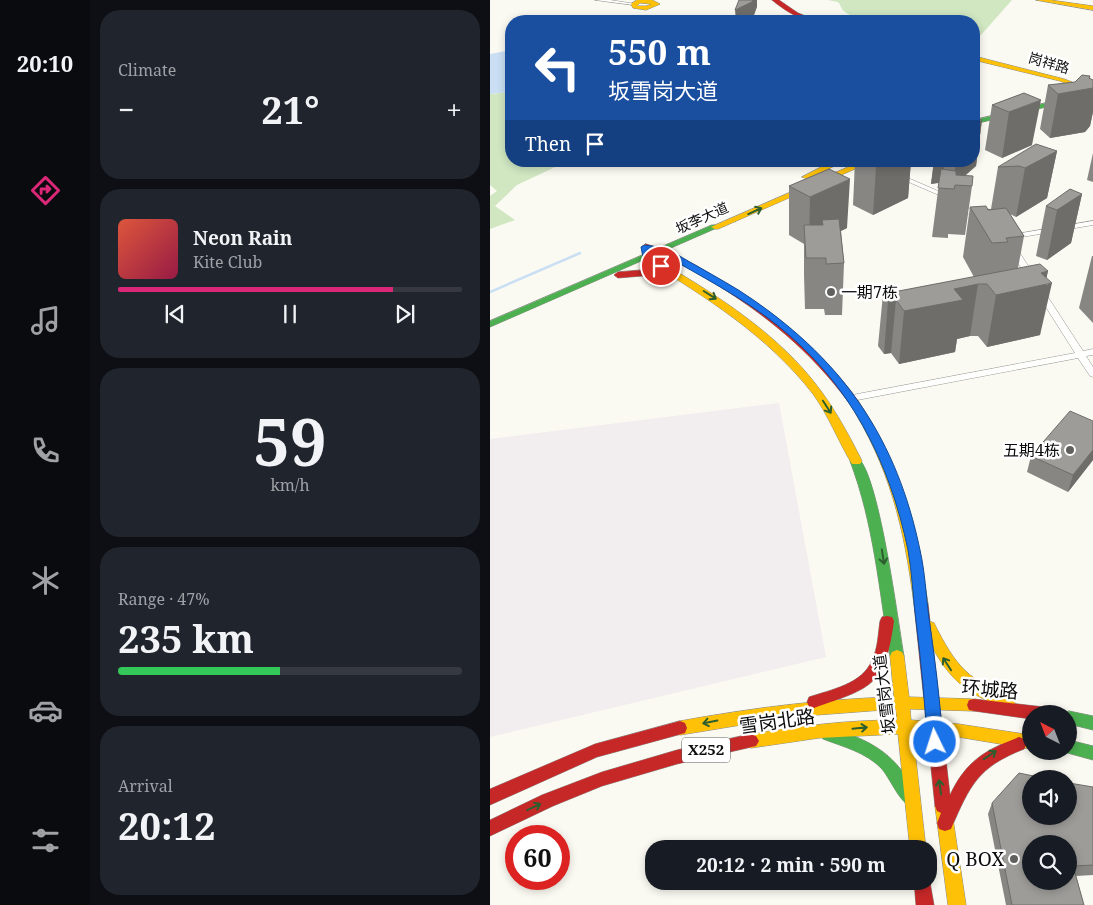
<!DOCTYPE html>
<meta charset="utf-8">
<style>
:root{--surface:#171b24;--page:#20242c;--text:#f1f3f6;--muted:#9ea1a6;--line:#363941;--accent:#db2777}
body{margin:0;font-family:"Noto Serif","Noto Sans SC",serif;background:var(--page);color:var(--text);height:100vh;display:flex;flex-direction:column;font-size:19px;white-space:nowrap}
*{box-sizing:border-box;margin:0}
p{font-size:16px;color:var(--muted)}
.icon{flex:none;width:28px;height:28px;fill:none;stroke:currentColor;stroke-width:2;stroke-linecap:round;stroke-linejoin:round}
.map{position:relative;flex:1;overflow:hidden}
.side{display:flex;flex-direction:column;gap:10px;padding:10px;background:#0d0f14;width:400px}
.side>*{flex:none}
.guide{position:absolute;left:15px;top:15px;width:475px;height:152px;border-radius:20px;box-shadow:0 2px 8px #0003;background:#1a4fa0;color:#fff;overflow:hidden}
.needle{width:32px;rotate:318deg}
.tools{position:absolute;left:532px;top:705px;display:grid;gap:10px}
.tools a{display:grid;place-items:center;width:55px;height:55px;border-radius:50%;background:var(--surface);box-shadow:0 2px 8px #0003;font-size:25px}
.speed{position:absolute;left:15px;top:825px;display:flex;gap:10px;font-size:25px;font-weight:700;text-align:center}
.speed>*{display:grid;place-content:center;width:65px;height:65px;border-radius:50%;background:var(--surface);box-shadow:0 2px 8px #0003;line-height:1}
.speed .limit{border:8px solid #d22;background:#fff;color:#111}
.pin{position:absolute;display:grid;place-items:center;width:42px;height:42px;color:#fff;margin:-21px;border:2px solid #fff;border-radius:50%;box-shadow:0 1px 5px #0007}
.me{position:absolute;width:55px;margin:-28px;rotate:356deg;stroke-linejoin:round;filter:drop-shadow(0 0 4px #0008)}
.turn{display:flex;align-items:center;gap:18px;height:105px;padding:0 20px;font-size:22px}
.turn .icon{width:65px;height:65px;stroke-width:2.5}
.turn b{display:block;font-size:35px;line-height:42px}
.then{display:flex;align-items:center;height:48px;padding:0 20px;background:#0003;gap:10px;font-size:19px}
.big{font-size:38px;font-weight:700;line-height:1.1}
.side .widget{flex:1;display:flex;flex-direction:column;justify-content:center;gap:8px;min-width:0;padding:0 18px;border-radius:20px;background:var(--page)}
.side .dial{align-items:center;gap:0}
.dial b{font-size:65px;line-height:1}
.song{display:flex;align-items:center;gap:15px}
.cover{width:60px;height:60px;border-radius:8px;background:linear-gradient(135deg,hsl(10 70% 55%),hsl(340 70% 35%))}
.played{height:5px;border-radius:2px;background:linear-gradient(90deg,var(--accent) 80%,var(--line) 80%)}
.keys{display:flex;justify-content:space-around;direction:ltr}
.heat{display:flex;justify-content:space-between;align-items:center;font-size:28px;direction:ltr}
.charge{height:8px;border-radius:4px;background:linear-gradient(90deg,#34c759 47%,var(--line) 0)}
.trip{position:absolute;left:155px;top:840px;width:292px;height:50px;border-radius:20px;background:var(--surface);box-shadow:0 2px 8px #0003;font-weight:700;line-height:50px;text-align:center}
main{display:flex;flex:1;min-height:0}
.tabs{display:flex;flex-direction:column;width:90px;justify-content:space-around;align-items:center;background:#090b0e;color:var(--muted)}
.tabs .icon{width:35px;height:35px}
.tabs .on{color:var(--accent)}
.tabs b{font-size:22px;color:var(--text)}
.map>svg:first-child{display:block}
.industrial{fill:#f2edee}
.forest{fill:#d0e7c2}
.water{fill:#cadff3}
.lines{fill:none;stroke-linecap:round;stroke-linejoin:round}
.stream{stroke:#cadff3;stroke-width:2.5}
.street-casing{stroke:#949490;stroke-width:1}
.fast-casing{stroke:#8a8a87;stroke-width:1}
.slow-casing{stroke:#8a8a87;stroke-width:1}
.jam-casing{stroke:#8a8a87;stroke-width:1}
.street{fill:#fefefd;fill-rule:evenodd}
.fast{fill:#4caf50;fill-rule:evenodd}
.slow{fill:#ffc107;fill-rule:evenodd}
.jam{fill:#c62828;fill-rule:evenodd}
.wall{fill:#878683}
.shaded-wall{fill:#6e6d6a}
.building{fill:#9d9c98;stroke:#6e6d6a;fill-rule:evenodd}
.oneway{stroke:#2c5e2e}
.route{fill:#1a73e8;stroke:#114b97}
.poi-dot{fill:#60605d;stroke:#fff;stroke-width:2}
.labels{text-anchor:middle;stroke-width:5;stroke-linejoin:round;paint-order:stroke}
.far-street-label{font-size:14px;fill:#0d0d0d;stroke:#fff}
.shield{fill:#fff;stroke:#565656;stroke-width:1}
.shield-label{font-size:15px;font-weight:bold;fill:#0d0d0d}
.poi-label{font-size:16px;fill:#0d0d0d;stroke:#fff;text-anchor:start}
.street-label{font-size:16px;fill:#0d0d0d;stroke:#fff}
.near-street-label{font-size:19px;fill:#0d0d0d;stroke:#fff}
.near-poi-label{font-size:19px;fill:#0d0d0d;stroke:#fff;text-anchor:end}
</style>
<main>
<nav class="tabs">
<b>20:10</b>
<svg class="icon on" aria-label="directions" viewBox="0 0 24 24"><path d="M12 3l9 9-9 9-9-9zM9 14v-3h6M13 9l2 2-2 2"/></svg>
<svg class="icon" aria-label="music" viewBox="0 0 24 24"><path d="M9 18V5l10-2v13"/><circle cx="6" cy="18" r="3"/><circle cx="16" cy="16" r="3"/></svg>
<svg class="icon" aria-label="phone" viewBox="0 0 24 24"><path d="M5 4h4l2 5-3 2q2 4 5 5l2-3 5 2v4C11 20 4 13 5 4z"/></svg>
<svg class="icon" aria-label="climate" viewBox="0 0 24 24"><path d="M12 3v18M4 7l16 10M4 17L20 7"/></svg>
<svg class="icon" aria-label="car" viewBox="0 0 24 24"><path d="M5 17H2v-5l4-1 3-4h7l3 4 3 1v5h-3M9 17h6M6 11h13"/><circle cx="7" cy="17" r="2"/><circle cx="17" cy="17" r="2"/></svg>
<svg class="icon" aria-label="filters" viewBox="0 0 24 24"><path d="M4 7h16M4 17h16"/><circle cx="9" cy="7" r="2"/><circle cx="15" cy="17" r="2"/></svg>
</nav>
<section class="side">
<div class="widget"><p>Climate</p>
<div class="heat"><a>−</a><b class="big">21°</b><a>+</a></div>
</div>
<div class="widget">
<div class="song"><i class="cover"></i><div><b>Neon Rain</b><p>Kite Club</p></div></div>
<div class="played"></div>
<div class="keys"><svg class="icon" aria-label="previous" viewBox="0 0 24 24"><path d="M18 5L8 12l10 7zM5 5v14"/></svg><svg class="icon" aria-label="pause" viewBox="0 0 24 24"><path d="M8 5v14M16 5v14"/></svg><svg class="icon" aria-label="next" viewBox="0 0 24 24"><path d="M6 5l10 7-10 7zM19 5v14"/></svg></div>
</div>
<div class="widget dial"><b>59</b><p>km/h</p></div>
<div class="widget"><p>Range · 47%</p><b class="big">235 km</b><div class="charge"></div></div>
<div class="widget"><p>Arrival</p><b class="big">20:12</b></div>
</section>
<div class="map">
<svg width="603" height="905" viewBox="0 0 603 905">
<rect width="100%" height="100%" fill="#fafaf2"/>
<path class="industrial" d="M 289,403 L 336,657 L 0,737 L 0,439 Z"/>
<path class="forest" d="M 338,0 L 522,0 L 491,35 L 484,36 L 484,21 C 457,21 372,28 354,11 C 351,9 351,5 348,2 Z
M 21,92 L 21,161 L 78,161 L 27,185 L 5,206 L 25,220 L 0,229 L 0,196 L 7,191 L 0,185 L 0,94 Z"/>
<path class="water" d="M 21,50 L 21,92 L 0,94 L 0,54 Z"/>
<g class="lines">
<path class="stream" d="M 0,292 L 90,253"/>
<g class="street-casing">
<path id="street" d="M 105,0 L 120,0 L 146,4 L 144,5 Z
M 414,178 L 418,178 L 455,194 L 495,218 L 488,220 L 451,196 L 414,180 Z
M 603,221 L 603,225 L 520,239 L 516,237 L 520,235 Z
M 520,247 L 526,247 L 546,278 L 545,280 L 539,280 L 519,249 Z
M 548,291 L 554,291 L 593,351 L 603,349 L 603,355 L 596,356 L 603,367 L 603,377 L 600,376 L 588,358 L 362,401 L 357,398 L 362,395 L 585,353 L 547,293 Z"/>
</g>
<g class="fast-casing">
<path id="fast" d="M 603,92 L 603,96 L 484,124 L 484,120 Z
M 222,225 L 225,225 L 229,227 L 0,327 L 0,321 Z
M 366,457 C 388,463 409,629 414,656 L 412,660 L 407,662 L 402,660 L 400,656 C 389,590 384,524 360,461 Z
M 579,711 L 603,716 L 603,730 L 579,724 L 579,714 L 574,714 Z
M 338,727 C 381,740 408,754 427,797 L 425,802 L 419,805 C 409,801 400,778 391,768 C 375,752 354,747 333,739 L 331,734 L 333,729 Z
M 579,740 L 603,746 L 603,760 L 574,752 L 579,751 Z"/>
</g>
<g class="slow-casing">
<path id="slow" d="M 147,0 L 162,0 L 170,4 L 156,10 L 143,8 L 141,4 ZM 150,3 L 162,4 L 156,6 L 147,6 Z
M 546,0 L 560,0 L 603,6 L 603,10 Z
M 484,56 L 574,79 L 582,82 L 596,93 L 591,94 L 578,84 L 570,81 L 484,60 Z
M 343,161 L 354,161 L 319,179 L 312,177 Z
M 372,161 L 383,161 L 228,229 L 225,229 L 221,227 Z
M 156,244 L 160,247 L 161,256 C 223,293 288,332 331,391 C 347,413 360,437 372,461 L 370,464 L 362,464 C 348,441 339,416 323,394 C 278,336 216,297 154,259 L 152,247 Z
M 363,398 L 367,399 C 411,466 426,525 438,604 L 436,608 L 431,609 L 426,608 L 424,604 C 414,527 400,467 358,401 Z
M 439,621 L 444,623 C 466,667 478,680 523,698 L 525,703 L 523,708 L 518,709 C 469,692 454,673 432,627 L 434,623 Z
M 407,650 L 412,652 L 414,656 L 419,697 L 484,699 L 489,700 L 491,705 L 489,710 L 484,711 L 420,709 L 421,720 L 468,724 L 541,735 L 541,749 L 468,737 L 423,734 L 436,849 L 420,849 L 408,734 L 329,738 L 261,748 L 256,746 L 253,741 L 256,736 L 261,734 C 309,726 358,720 407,720 L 406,709 L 300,717 L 190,735 L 185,733 L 183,728 L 185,723 L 190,721 C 261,708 332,699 404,697 L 400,656 L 402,652 Z
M 453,798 L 459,801 L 461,806 L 476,905 L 458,905 L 445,806 L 447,801 Z"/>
</g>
<g class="jam-casing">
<path id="jam" d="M 282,0 L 289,0 L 308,13 L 328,21 C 312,22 294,10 282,0 Z
M 156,244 C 181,251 203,263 225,277 C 281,309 328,347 367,399 L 368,401 L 367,403 L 359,403 C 321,351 274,313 219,280 C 198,267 177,255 153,249 L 152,247 Z
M 152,270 L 183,275 L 187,278 L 183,281 L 152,276 L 128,278 L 124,275 L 128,272 Z
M 431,599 L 436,600 L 438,604 L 460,795 C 476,761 495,750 529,737 L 534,739 L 537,744 L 534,749 C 488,767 480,785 461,829 L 455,831 L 449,829 L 447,823 L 451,813 L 447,811 L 445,806 L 424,604 L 426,600 Z
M 397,616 L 402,617 L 404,621 C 395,686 383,687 324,708 L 319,707 L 317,702 L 319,697 C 340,690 373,684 382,660 C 388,648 388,634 390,621 L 392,617 Z
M 484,699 L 554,707 L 559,709 L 561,714 L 541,714 L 541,719 L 484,711 L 479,710 L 477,705 L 479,700 Z
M 190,721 L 195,723 L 197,728 L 195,733 L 107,757 L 0,805 L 0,789 L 105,744 Z
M 261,734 L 266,736 L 269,741 L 266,746 L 187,764 L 112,786 L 63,806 L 0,836 L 0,820 L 52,795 L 112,772 L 187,750 Z
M 439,877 L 444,905 L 426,905 L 424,881 L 439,881 Z"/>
</g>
<use href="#street" class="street"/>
<use href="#fast" class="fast"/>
<use href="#slow" class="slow"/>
<use href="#jam" class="jam"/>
</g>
<path class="wall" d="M 600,76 L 600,79 L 603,80 L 603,112 L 600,126 L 595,132 L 560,138 L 550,129 L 558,85 L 585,82 Z
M 534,93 L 542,145 L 512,158 L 495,150 L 502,105 Z
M 492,120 L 486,166 L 475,176 L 482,186 L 475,235 L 458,234 L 458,238 L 442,237 L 449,183 L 441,184 L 444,161 L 484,161 Z
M 567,151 L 557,198 L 526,217 L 520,214 L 534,236 L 528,268 L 558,271 L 556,278 L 550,335 L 497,347 L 488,336 L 480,336 L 467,339 L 465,352 L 409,364 L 401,353 L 394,354 L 388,346 L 393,294 L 484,277 L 473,257 L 480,207 L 501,209 L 508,167 Z
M 603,153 L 603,182 L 597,180 Z
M 365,161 L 421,161 L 418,198 L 383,215 L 363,205 Z
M 339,169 L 357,228 L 351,231 L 354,263 L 352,315 L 335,315 L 334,309 L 315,309 L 314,275 L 314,244 L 299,235 L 299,186 Z
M 592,194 L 581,243 L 557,260 L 546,256 L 556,206 Z
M 602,256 L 603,256 L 603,323 L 589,308 Z
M 603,421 L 603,460 L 578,492 L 537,472 L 541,456 Z
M 603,787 L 603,875 L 586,876 L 594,905 L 516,905 L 498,814 L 502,803 Z"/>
<path class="shaded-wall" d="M 263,0 L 267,0 L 267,7 L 263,18 L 257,21 L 246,21 L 245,10 Z
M 600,76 L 598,89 L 603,88 L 603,112 L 600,126 L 595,132 L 560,138 L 568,94 L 599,78 Z
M 551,100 L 542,145 L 512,158 L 519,112 Z
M 492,120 L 486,166 L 463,185 L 466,161 L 484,161 L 484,127 Z
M 567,151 L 557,198 L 526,217 L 535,168 Z
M 399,161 L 421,161 L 418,198 L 383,215 L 386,167 Z
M 444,161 L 455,161 L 452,182 L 441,184 Z
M 360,179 L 357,228 L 332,240 L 332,220 L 332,240 L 319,247 L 320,197 Z
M 592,194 L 581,243 L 557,260 L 567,210 Z
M 558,271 L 555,285 L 562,283 L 550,335 L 497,347 L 506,295 L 551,273 Z
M 488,284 L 480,336 L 467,339 L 465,352 L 409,364 L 414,311 L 464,289 Z
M 406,300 L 401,353 L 394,354 L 398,301 Z
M 603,450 L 603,460 L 578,492 L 583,475 Z"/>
<path class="building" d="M 249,0 L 263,0 L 262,2 L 245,10 Z
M 592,75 L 600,76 L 599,78 L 603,80 L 603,88 L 568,94 L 558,85 L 585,82 Z
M 534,93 L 551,100 L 519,112 L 502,105 Z
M 484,118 L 492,120 L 484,127 Z
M 546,144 L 567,151 L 535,168 L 529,166 L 508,167 Z
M 374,161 L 399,161 L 386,167 Z
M 339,169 L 360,179 L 320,197 L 299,186 Z
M 451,169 L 466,171 L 466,175 L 483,176 L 482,186 L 465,185 L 464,189 L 448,188 Z
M 580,189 L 592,194 L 567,210 L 556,206 Z
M 496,206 L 498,210 L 516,208 L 534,236 L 516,238 L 518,242 L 502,243 L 480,207 Z
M 349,219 L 354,263 L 336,264 L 336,258 L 316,258 L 314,225 L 333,225 L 332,220 Z
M 550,264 L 558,271 L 551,273 L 562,283 L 506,295 L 497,284 L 488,284 L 464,289 L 473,300 L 414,311 L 406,300 L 398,301 L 393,294 Z
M 580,411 L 603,421 L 603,450 L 583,475 L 541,456 Z
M 529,773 L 558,779 L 541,779 L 541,816 L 579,816 L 579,783 L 603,787 L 603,865 L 583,866 L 594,905 L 522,905 L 502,803 ZM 541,844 L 579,844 L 579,881 L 541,881 Z"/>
<defs><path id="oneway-shaft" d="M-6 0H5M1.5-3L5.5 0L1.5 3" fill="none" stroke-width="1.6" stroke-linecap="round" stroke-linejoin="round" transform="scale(1.25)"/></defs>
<g class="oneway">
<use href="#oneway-shaft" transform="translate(265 211) rotate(-24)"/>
<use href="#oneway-shaft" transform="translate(220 295) rotate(32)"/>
<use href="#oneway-shaft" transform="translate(337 407) rotate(57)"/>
<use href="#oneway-shaft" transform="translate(393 557) rotate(81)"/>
<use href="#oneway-shaft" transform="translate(457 664) rotate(-123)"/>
<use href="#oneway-shaft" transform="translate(220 722) rotate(169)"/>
<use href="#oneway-shaft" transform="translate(370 728) rotate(-6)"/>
<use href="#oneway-shaft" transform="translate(500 755) rotate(-34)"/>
<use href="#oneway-shaft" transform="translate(450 787) rotate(-98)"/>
<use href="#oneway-shaft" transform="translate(44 807) rotate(-25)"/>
</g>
<path class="route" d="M 155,245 C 162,246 171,247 177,250 C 188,254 197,261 207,266 C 226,277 245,287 262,299 C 355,363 407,440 430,550 C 435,572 436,595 439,618 C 445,659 450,700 453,742 L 450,747 L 445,749 L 440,747 L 437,742 C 435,701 431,661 426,621 C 423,597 422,573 418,550 C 399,460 360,383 287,325 C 252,297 210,276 171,253 L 160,251 L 161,256 L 175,266 L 171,268 L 153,257 L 151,247 Z"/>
<g class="poi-dot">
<circle cx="341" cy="292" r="5"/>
<circle cx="580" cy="450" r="5"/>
<circle cx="524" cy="859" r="5"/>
</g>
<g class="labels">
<g class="far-street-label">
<text transform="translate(559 63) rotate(16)" y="5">岗祥路</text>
<text transform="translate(212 218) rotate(-24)" y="5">坂李大道</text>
</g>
<rect class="shield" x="192" y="737.5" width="48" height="25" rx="4"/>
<g class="shield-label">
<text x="216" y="755">X252</text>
</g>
<g class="poi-label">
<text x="351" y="298">一期7栋</text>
<text x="570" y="456" text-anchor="end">五期4栋</text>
</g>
<g class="street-label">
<text transform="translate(394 694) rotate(-97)" y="6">坂雪岗大道</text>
</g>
<g class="near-street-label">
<text transform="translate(500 689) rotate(5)" y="7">环城路</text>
<text transform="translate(287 721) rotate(-8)" y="7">雪岗北路</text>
</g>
<g class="near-poi-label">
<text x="514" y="866">Q BOX</text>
</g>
</g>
</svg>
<div class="tools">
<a><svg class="needle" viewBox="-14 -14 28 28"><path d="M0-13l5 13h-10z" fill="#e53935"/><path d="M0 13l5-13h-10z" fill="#9ea1a6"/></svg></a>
<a><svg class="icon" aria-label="sound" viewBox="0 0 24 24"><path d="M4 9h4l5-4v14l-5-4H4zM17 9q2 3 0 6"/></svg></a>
<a><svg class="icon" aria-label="search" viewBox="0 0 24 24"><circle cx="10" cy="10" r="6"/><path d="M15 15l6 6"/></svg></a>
</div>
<div class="speed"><div class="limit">60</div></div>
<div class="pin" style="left:171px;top:266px;background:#d93025"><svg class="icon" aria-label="arrive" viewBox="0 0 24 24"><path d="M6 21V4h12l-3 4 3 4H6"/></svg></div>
<svg class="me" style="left:445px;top:742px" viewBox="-20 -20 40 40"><circle r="17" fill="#1a73e8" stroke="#fff" stroke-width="3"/><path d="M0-11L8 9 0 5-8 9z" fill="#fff"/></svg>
<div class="trip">20:12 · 2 min · 590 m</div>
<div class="guide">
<div class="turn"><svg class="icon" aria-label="left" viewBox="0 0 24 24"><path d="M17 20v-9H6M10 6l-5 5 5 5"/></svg><div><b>550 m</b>坂雪岗大道</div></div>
<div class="then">Then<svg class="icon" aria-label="arrive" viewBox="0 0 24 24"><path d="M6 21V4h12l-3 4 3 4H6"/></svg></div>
</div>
</div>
</main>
